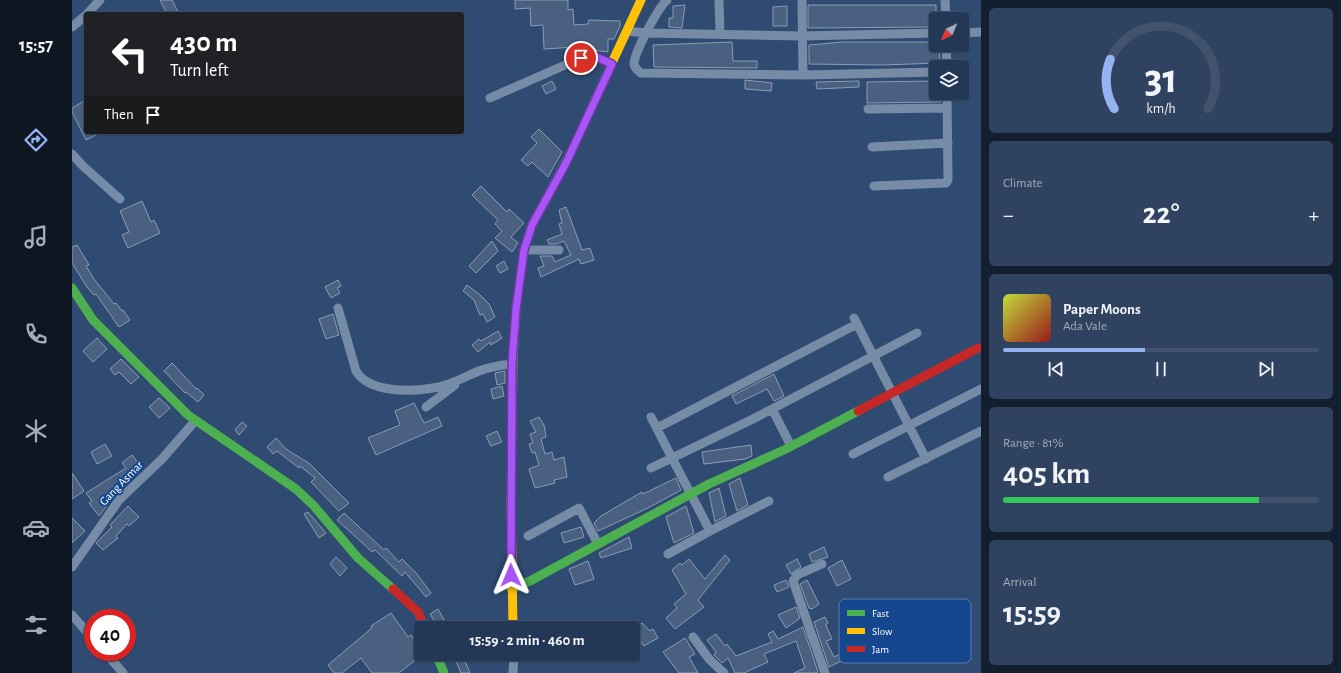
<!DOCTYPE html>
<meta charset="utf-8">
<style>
:root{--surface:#233856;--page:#2f4360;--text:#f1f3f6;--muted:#a3acb9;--line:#40526c;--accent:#95b2f1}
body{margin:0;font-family:"Alegreya Sans",sans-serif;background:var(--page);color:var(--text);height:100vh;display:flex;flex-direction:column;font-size:15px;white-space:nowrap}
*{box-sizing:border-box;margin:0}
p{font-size:13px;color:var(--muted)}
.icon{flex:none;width:22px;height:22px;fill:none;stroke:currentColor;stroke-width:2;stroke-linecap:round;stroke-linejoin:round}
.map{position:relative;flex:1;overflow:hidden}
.drawer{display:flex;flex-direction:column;gap:8px;padding:8px;background:#131f2f;width:360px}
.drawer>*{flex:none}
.guide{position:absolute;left:12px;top:12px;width:380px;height:122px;border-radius:4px;box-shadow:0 1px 3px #0004,0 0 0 1px var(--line);background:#202124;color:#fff;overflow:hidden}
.needle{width:26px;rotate:224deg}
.buttons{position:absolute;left:857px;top:12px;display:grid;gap:8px}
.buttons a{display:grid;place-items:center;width:40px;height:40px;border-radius:4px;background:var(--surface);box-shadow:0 1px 3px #0004,0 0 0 1px var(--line);font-size:20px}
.speed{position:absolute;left:12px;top:609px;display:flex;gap:8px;font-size:20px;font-weight:700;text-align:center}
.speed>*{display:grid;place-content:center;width:52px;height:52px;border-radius:50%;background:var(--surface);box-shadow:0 1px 3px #0004,0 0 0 1px var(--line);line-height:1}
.speed .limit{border:6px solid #d22;background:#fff;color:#111}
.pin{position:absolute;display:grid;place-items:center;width:34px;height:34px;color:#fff;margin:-17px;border:2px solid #fff;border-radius:50%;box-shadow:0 1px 4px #0007}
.me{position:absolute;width:44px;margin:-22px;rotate:359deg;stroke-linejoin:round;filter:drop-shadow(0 0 3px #0008)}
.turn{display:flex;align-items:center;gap:14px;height:84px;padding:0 20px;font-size:18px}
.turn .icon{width:52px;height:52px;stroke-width:2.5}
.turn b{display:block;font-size:28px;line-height:34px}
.then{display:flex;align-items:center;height:38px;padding:0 20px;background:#0003;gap:8px;font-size:15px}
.big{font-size:30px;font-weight:700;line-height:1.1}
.drawer .tile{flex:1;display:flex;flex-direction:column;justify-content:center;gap:6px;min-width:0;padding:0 14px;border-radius:6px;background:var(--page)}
.drawer .dial{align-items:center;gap:0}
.dial svg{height:104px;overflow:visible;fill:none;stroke:var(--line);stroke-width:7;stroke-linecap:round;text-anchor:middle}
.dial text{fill:var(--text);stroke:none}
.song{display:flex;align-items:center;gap:12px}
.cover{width:48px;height:48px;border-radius:6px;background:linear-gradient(135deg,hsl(70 70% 55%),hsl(0 70% 35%))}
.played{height:4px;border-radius:2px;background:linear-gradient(90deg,var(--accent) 45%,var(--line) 45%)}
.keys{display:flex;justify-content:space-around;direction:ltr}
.heat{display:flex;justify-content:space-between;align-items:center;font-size:22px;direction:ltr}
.charge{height:6px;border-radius:3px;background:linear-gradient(90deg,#34c759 81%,var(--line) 0)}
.trip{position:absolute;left:342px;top:621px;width:226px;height:40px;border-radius:4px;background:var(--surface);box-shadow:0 1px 3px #0004,0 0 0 1px var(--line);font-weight:700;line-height:40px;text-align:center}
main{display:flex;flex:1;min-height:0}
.menu{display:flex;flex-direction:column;width:72px;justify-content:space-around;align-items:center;background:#0e1622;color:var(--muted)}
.menu .icon{width:28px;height:28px}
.menu .active{color:var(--accent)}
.menu b{font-size:18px;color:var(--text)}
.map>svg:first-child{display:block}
.building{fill:#4a6080;stroke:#8b9cb4}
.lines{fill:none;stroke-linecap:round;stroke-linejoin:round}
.street{stroke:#768ba5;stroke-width:9}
.fast{stroke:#4caf50;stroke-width:9}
.slow{stroke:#ffc107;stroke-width:9}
.jam{stroke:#c62828;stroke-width:9}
.route-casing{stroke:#6d37a1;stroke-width:10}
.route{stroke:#a855f7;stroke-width:7}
.labels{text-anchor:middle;stroke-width:4;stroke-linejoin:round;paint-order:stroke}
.street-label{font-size:12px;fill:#fff;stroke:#14478d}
.key{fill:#14478d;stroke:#5a7eaf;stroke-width:1}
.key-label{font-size:11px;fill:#fff}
</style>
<main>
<nav class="menu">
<b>15:57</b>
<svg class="icon active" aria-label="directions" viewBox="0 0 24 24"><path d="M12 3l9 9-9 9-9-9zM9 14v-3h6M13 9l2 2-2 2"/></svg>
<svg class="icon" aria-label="music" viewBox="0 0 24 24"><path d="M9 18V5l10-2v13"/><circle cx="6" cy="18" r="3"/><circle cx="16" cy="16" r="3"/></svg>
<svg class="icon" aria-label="phone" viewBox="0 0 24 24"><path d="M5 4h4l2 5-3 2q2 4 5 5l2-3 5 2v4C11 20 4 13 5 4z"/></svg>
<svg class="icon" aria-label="climate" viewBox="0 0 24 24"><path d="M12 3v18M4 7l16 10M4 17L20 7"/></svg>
<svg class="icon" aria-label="car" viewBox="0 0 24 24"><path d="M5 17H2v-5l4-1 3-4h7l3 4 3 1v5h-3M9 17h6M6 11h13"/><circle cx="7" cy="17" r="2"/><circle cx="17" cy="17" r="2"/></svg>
<svg class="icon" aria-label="filters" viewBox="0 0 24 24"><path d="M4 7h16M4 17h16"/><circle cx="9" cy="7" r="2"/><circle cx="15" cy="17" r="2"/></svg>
</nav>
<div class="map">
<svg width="909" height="673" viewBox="0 0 909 673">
<rect width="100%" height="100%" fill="#2f4b72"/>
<path class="building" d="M 88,0 L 100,0 L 107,14 L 95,14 Z
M 443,0 L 496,0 L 496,10 L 501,9 L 502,25 L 516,24 L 517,20 L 548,21 L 548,26 L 542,39 L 536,39 L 536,52 L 519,50 L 519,46 L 472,49 L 471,25 L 459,26 L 458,8 L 443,9 Z
M 613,5 L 610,28 L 597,27 L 597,18 L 601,18 L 601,6 Z
M 736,5 L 864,5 L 864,27 L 736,28 Z
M 715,6 L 715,26 L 701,26 L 701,7 Z
M 660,42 L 661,61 L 685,61 L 685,68 L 582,67 L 581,45 Z
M 770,42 L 864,42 L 864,45 L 867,45 L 868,63 L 811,65 L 737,64 L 737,45 Z
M 673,80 L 700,83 L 699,91 L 673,89 Z
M 480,81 L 484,89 L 474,94 L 470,86 Z
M 787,81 L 787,87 L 745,89 L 744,82 Z
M 864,81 L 864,95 L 869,95 L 869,102 L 795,103 L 795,82 Z
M 14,100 L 14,132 L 30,132 L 14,140 L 0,112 L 0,108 Z
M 467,129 L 490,152 L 476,177 L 460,162 L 456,166 L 449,160 L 465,143 L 459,137 Z
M 409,186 L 435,212 L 437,209 L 452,223 L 439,237 L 446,243 L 440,252 L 423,238 L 430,231 L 423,224 L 426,220 L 400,195 Z
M 70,201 L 79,222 L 82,220 L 88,233 L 56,248 L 50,235 L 57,232 L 48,211 Z
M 494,207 L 510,250 L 518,248 L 522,260 L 509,264 L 507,259 L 469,277 L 466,268 L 472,266 L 468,256 L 480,256 L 483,262 L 499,255 L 492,241 L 484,244 L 477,244 L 475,240 L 490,234 L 487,224 L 490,223 L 487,210 Z
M 420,241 L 426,251 L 404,273 L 397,266 Z
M 5,245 L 17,265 L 14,266 L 22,279 L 42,304 L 44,303 L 50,311 L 51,310 L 58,320 L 47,327 L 24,294 L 22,295 L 15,287 L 0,263 L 0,247 Z
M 432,261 L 436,269 L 428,273 L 424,266 Z
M 266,280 L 269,286 L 265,288 L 268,293 L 259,298 L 253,287 Z
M 395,285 L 407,294 L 417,304 L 423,317 L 415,322 L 411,314 L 408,315 L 402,300 L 391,291 Z
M 261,314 L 267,335 L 254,339 L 247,319 Z
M 426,331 L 430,338 L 419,345 L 418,342 L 406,352 L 400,345 L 407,339 L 409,341 Z
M 25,338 L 35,349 L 21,362 L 11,351 Z
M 49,359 L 67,377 L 59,384 L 47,372 L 43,375 L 38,369 Z
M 100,363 L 124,389 L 125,388 L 132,395 L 126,402 L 114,392 L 113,393 L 92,371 Z
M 433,371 L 433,383 L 425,385 L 423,373 Z
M 702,374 L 712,396 L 702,401 L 695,389 L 664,404 L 660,396 Z
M 430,386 L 432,396 L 421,399 L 419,389 Z
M 87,398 L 98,408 L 87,418 L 77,407 Z
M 342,403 L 352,423 L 366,417 L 370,426 L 304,455 L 296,438 L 328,425 L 323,411 Z
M 467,417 L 472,425 L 474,437 L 469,439 L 473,454 L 480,452 L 482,460 L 492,457 L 495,477 L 482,480 L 483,483 L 463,488 L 457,469 L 467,465 L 463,452 L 460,453 L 457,444 L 461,443 L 458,434 L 464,432 L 458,421 Z
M 170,422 L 175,426 L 167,435 L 163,430 Z
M 425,431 L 430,442 L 419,446 L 414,436 Z
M 204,438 L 214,449 L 238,464 L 277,503 L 267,511 L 239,482 L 243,478 L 228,466 L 227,468 L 205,451 L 201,454 L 195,447 Z
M 33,444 L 40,456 L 25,464 L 19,452 Z
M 679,445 L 680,456 L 673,459 L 632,464 L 630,452 Z
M 60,455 L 70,468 L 55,479 L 56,481 L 36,493 L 40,499 L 27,516 L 17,503 L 20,501 L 14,493 L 54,468 L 50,463 Z
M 0,473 L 12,491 L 0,499 Z
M 604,478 L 609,490 L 576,508 L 526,531 L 522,523 L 529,516 L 570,492 L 571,494 Z
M 668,478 L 676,505 L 665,511 L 657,484 Z
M 647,488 L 654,516 L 643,522 L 637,493 Z
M 56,506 L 67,517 L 57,526 L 55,524 L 44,536 L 46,538 L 31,550 L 24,543 L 40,527 L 38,525 Z
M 614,506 L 622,533 L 602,543 L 594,517 Z
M 236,512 L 254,533 L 247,538 L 232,514 Z
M 272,513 L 312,550 L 314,548 L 327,562 L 330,559 L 345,574 L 359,593 L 354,597 L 333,572 L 330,576 L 303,550 L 300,552 L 285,538 L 265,520 Z
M 0,518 L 13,531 L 0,543 Z
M 509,527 L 512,537 L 492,543 L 489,533 Z
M 557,537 L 560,548 L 529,558 L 527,553 Z
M 752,547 L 756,557 L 740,562 L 737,554 Z
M 653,555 L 658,560 L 626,600 L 632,607 L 603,629 L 594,618 L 605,608 L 602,604 L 614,594 L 600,570 L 608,563 L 610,565 L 617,559 L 633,579 Z
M 264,557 L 275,568 L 268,576 L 258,564 Z
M 725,559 L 729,567 L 719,574 L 714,565 Z
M 770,560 L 779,579 L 765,586 L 756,568 Z
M 516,561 L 522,579 L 503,585 L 497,569 Z
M 714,580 L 717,587 L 705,592 L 702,585 Z
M 735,580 L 747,604 L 740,609 L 737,608 L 728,584 Z
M 724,607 L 728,618 L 714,628 L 706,615 Z
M 366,609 L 375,625 L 370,628 L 367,628 L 358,614 Z
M 319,613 L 336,637 L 339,635 L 349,651 L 349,654 L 351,654 L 327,673 L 300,673 L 289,658 L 270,673 L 262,673 L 256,665 L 300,628 L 299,626 Z
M 753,617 L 756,623 L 754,624 L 755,628 L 760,639 L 754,641 L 762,657 L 772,652 L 775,658 L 757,667 L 742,622 Z
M 570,623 L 578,631 L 581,629 L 586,638 L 572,646 L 561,632 Z
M 731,627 L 746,672 L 745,673 L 722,673 L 733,668 L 724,641 L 692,654 L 696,662 L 672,673 L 663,673 L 656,658 L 650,663 L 642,655 L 644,652 L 635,640 L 644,634 L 653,646 L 655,644 L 664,656 L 700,642 L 696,634 L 701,631 L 706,639 Z
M 613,638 L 623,654 L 617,657 L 626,673 L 607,673 L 591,652 Z
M 381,654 L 390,654 L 398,673 L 389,673 Z"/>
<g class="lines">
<path class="street" d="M 595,0 C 586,8 562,53 562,64 C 563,69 566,71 569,73 L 731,75 L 864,72
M 647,0 L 648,33
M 730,0 L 731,75
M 873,0 L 874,19
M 15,14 L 28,0
M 0,27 L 14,15
M 555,31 L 574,33 L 730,36 L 864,33
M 890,33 L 909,32
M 874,45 L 875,67
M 418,98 L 509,58 L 522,56 L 540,64
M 796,109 L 875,108
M 800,147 L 876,143
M 0,154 L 11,166 L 48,199
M 802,186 L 874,183 L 876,180 L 875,93
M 452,250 L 487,250
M 266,308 L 284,371 C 297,393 339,392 361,388 C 378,386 392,377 407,371 C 418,367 429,365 441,364
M 782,318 L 854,459
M 354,407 L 383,385
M 700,409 L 719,446
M 579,417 L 600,458 L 681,419 L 845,333
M 585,428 L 785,324
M 781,454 L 909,389
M 579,468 L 600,458 L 638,531 L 596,554
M 816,477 L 909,431
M 638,531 L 697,501
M 456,536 L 507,508 L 526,544
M 750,564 L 725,575 L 721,581 L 753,673
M 0,567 L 47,500 L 90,459 L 123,421
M 0,615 L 21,639
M 621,637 L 637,659 L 652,673
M 33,652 L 51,673
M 441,673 L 442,654"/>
<path class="fast" d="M 0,288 L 21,320 L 116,415 L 224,489 L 242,506 L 286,558 L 321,589
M 439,500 L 441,364 L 444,309 L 452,250 L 460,225 L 500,150 L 538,67
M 439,589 L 458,581 L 637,484 L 714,449 L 786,411
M 364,654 L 372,673"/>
<path class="slow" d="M 538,67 L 569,0
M 439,500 L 441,628"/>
<path class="jam" d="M 786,411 L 906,348
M 321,589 L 346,612 L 353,628"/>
</g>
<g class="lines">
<g class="route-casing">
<path id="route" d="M 439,575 L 440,364 L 444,309 L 452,250 L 460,225 L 494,163 L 540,64 L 522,56 L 509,58"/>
</g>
<use href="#route" class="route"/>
</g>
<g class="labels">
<g class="street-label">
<text transform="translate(49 483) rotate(-46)" y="4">Gang Asmar</text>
</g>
</g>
<rect x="767" y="599" width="132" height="64" rx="6" class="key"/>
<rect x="775" y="610" width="18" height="6" fill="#4caf50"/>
<rect x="775" y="628" width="18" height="6" fill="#ffc107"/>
<rect x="775" y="646" width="18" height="6" fill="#c62828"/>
<g class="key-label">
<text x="800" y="617">Fast</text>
<text x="800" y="635">Slow</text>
<text x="800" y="653">Jam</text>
</g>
</svg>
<div class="buttons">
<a><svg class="needle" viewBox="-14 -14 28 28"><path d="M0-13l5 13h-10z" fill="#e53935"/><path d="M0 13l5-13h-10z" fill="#a3acb9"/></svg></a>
<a><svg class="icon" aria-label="layers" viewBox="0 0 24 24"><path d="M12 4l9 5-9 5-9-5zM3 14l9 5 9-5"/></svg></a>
</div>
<div class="speed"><div class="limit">40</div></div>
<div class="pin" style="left:509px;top:58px;background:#d93025"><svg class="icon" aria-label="arrive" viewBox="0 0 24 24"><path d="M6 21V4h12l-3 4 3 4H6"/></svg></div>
<svg class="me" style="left:439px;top:575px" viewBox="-20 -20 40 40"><path d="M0-17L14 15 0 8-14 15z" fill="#a855f7" stroke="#fff" stroke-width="4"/></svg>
<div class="trip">15:59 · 2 min · 460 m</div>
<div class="guide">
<div class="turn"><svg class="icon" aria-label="left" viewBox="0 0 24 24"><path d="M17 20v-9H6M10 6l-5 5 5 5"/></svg><div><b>430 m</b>Turn left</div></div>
<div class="then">Then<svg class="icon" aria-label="arrive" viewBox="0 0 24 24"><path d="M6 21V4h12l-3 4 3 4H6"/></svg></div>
</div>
</div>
<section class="drawer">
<div class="tile dial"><svg viewBox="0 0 100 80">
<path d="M14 69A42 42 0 1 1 86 69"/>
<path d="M14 69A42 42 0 0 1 11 31" stroke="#95b2f1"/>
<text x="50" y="56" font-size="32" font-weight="700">31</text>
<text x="50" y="72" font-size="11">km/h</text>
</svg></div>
<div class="tile"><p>Climate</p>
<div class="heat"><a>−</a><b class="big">22°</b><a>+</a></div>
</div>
<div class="tile">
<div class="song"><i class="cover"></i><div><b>Paper Moons</b><p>Ada Vale</p></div></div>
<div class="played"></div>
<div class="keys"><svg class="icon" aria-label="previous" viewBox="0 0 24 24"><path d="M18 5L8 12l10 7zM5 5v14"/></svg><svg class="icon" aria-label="pause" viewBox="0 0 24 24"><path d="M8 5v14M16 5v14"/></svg><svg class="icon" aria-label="next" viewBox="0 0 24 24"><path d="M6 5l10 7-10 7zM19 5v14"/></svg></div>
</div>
<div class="tile"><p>Range · 81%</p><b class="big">405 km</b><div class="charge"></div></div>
<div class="tile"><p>Arrival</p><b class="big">15:59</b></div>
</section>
</main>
